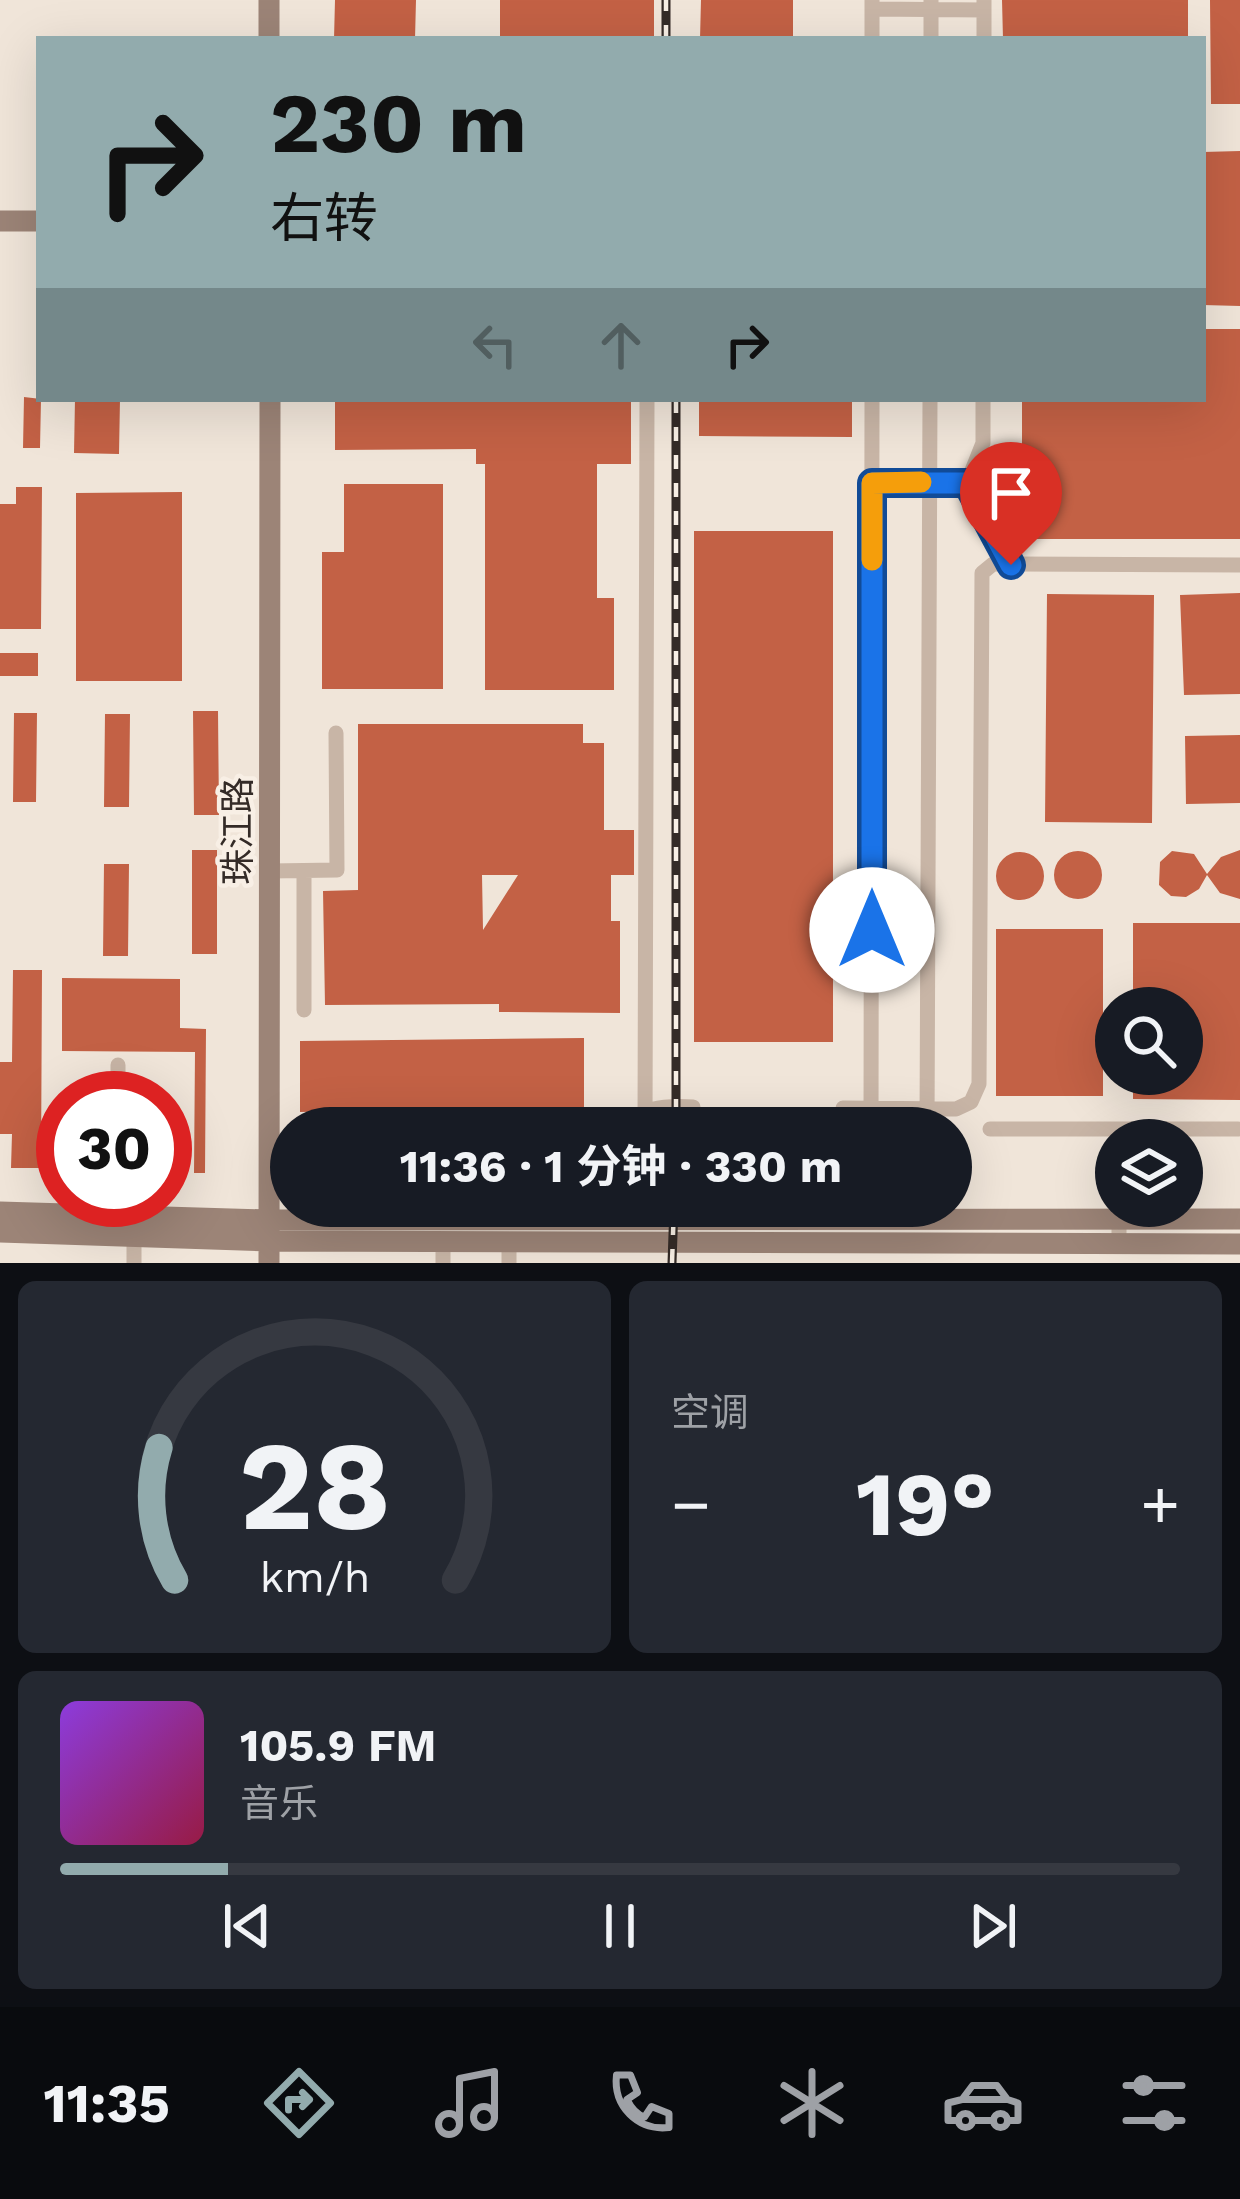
<!DOCTYPE html>
<html lang="zh">
<meta charset="utf-8">
<style>
:root{--surface:#171b24;--page:#242831;--text:#f1f3f6;--muted:#9ea1a6;--line:#363941;--accent:#92abad}
body{margin:0;font-family:"Work Sans","Noto Sans SC",sans-serif;background:var(--page);color:var(--text);height:100vh;display:flex;flex-direction:column;font-size:45px;white-space:nowrap}
*{box-sizing:border-box;margin:0}
p{font-size:39px;color:var(--muted)}
.icon{flex:none;width:66px;height:66px;fill:none;stroke:currentColor;stroke-width:2;stroke-linecap:round;stroke-linejoin:round}
.map{position:relative;height:1263px;overflow:hidden}
.sheet{display:flex;flex-direction:column;gap:18px;padding:18px;background:#0d0f14;flex:1}
.sheet>*{flex:none}
.banner{position:absolute;left:36px;top:36px;width:1170px;height:366px;border-radius:0px;box-shadow:0 12px 48px #0002;background:#92abad;color:#111;overflow:hidden}
.fabs{position:absolute;left:1095px;top:987px;display:grid;gap:24px}
.fabs a{display:grid;place-items:center;width:108px;height:108px;border-radius:50%;background:var(--surface);box-shadow:0 12px 48px #0002;font-size:60px}
.speed{position:absolute;left:36px;top:1071px;display:flex;gap:24px;font-size:60px;font-weight:700;text-align:center}
.speed>*{display:grid;place-content:center;width:156px;height:156px;border-radius:50%;background:var(--surface);box-shadow:0 12px 48px #0002;line-height:1}
.speed .limit{border:18px solid #d22;background:#fff;color:#111}
.pin{position:absolute;display:grid;place-items:center;width:102px;height:102px;color:#fff;margin:-123px -51px;border-radius:50% 50% 50% 0;rotate:-45deg;box-shadow:0 0 12px #0007}
.pin .icon{rotate:45deg}
.me{position:absolute;width:132px;margin:-66px;rotate:0deg;stroke-linejoin:round;filter:drop-shadow(0 0 9px #0008)}
.turn{display:flex;align-items:center;gap:42px;height:252px;padding:0 36px;font-size:54px}
.turn .icon{width:156px;height:156px;stroke-width:2.5}
.turn b{display:block;font-size:84px;line-height:102px}
.lanes{display:flex;align-items:center;height:114px;padding:0 36px;background:#0003;justify-content:center;gap:60px;direction:ltr}
.lanes .off{opacity:.35}
.big{font-size:90px;font-weight:700;line-height:1.1}
.sheet .widget{flex:1;display:flex;flex-direction:column;justify-content:center;gap:18px;min-width:0;padding:0 42px;border-radius:18px;background:var(--page)}
.sheet .dial{align-items:center;gap:0}
.dial svg{height:312px;overflow:visible;fill:none;stroke:var(--line);stroke-width:7;stroke-linecap:round;text-anchor:middle}
.dial text{fill:var(--text);stroke:none}
.song{display:flex;align-items:center;gap:36px}
.cover{width:144px;height:144px;border-radius:18px;background:linear-gradient(135deg,hsl(270 70% 55%),hsl(340 70% 35%))}
.played{height:12px;border-radius:6px;background:linear-gradient(90deg,var(--accent) 15%,var(--line) 15%)}
.keys{display:flex;justify-content:space-around;direction:ltr}
.heat{display:flex;justify-content:space-between;align-items:center;font-size:66px;direction:ltr}
.sheet .tiles{flex:1;display:grid;gap:18px;grid-template-columns:1fr 1fr}
.widget:last-child{grid-column:span 2}
.trip{position:absolute;left:270px;top:1107px;width:702px;height:120px;border-radius:60px;background:var(--surface);box-shadow:0 12px 48px #0002;font-weight:700;line-height:120px;text-align:center}
.dock{display:flex;height:192px;justify-content:space-around;align-items:center;background:#090b0e;color:var(--muted)}
.dock .icon{width:84px;height:84px}
.dock .on{color:var(--accent)}
.dock b{font-size:54px;color:var(--text)}
.map>svg:first-child{display:block}
.building{fill:#c36145;fill-rule:evenodd}
.lines{fill:none;stroke-linecap:round;stroke-linejoin:round}
.street{stroke:#c8b5a6;stroke-width:15}
.secondary{stroke:#9c8477;stroke-width:21}
.rail-casing{stroke:#342b27;stroke-width:9}
.rail{stroke:#f8efe5;stroke-width:4.5;stroke-dasharray:14;stroke-linecap:butt}
.route-casing{stroke:#114b97;stroke-width:30}
.route{stroke:#1a73e8;stroke-width:21}
.slow{stroke:#f59e0b;stroke-width:21}
.labels{text-anchor:middle;stroke-width:9;stroke-linejoin:round;paint-order:stroke}
.street-label{font-size:36px;fill:#342b27;stroke:#f8efe5}
</style>
<div class="map">
<svg width="1240" height="1263" viewBox="0 0 1240 1263">
<rect width="100%" height="100%" fill="#f0e5d9"/>
<path class="building" d="M 335,0 L 416,0 L 415,39 L 334,39 Z
M 500,0 L 654,0 L 654,39 L 500,39 Z
M 701,0 L 793,0 L 793,39 L 700,39 Z
M 1002,0 L 1188,0 L 1188,39 L 1003,39 Z
M 1210,0 L 1240,0 L 1240,104 L 1211,104 Z
M 1240,151 L 1240,306 L 1203,305 L 1203,152 Z
M 1203,329 L 1240,329 L 1240,539 L 1022,539 L 1022,399 L 1203,399 Z
M 24,397 L 41,399 L 40,448 L 23,448 Z
M 75,399 L 120,399 L 119,454 L 74,453 Z
M 335,399 L 631,399 L 631,464 L 597,464 L 597,598 L 614,598 L 614,690 L 485,690 L 485,464 L 476,464 L 476,449 L 335,450 Z
M 699,399 L 852,399 L 852,437 L 699,436 Z
M 344,484 L 443,484 L 443,689 L 322,689 L 322,552 L 344,552 Z
M 16,487 L 42,487 L 41,629 L 0,629 L 0,504 L 16,504 Z
M 182,492 L 182,681 L 76,681 L 76,493 Z
M 694,531 L 833,531 L 833,1042 L 694,1042 Z
M 1240,593 L 1240,694 L 1184,695 L 1180,595 Z
M 1047,594 L 1154,595 L 1152,823 L 1045,822 Z
M 0,653 L 38,653 L 38,676 L 0,676 Z
M 193,711 L 218,711 L 219,815 L 194,815 Z
M 14,713 L 37,713 L 36,802 L 13,802 Z
M 105,714 L 130,714 L 129,807 L 104,807 Z
M 358,724 L 583,724 L 583,743 L 604,743 L 604,830 L 634,830 L 634,875 L 611,875 L 611,921 L 620,921 L 620,1013 L 499,1012 L 499,1004 L 325,1005 L 323,891 L 358,890 ZM 482,875 L 518,875 L 483,930 Z
M 1240,735 L 1240,803 L 1186,804 L 1185,736 Z
M 192,850 L 217,850 L 217,954 L 192,954 Z
M 1240,850 L 1240,899 L 1220,893 L 1207,875 L 1199,889 L 1186,897 L 1171,896 L 1159,885 L 1160,862 L 1172,851 L 1194,854 L 1207,874 L 1221,857 Z
M1054 875a24 24 0 1 1 48 0a24 24 0 1 1-48 0Z
M996 876a24 24 0 1 1 48 0a24 24 0 1 1-48 0Z
M 104,864 L 129,864 L 128,956 L 103,956 Z
M 1133,923 L 1240,923 L 1240,1100 L 1133,1099 L 1133,1074 L 1182,1074 L 1182,1008 L 1133,1008 Z
M 996,929 L 1103,929 L 1103,1096 L 996,1096 Z
M 13,970 L 42,970 L 41,1168 L 11,1168 L 12,1134 L 0,1134 L 0,1062 L 12,1062 Z
M 62,978 L 180,979 L 180,1028 L 206,1029 L 205,1173 L 194,1173 L 195,1052 L 62,1051 Z
M 584,1038 L 584,1128 L 350,1128 L 350,1111 L 300,1112 L 300,1041 Z"/>
<g class="lines">
<path class="street" d="M 872,9 L 984,10
M 872,39 L 872,0
M 931,39 L 931,0
M 984,39 L 984,0
M 872,483 L 967,483 L 1011,565
M 967,483 L 983,443 L 983,399
M 270,871 L 337,870 L 336,733
M 304,871 L 304,1010
M 118,1065 L 118,1098
M 843,1108 L 956,1109 L 971,1102 L 979,1084 L 982,573 L 993,564 L 1240,565
M 617,1128 C 644,1108 660,1105 693,1107 L 693,1128
M 645,1128 L 647,399
M 871,1128 L 872,399
M 927,1128 L 930,399
M 990,1129 L 1238,1129
M 509,1243 L 509,1263
M 1119,1244 L 1119,1206
M 134,1263 L 134,1236
M 443,1263 L 443,1242"/>
<path class="secondary" d="M 269,0 L 269,39
M 0,221 L 39,221
M 0,1212 L 268,1220 L 1240,1219
M 0,1232 L 269,1241 L 1240,1244
M 269,1263 L 270,399"/>
<g class="rail-casing">
<path id="rail" d="M 666,39 L 666,0
M 676,399 L 676,1128
M 672,1263 L 674,1206"/>
</g>
<use href="#rail" class="rail"/>
</g>
<g class="lines">
<g class="route-casing">
<path id="route" d="M 872,930 L 872,483 L 967,483 L 1011,565"/>
</g>
<use href="#route" class="route"/>
<path class="slow" d="M 872,560 L 872,483 L 921,482"/>
</g>
<g class="labels">
<g class="street-label">
<text transform="translate(237 831) rotate(-90)" y="13">珠江路</text>
</g>
</g>
</svg>
<div class="fabs">
<a><svg class="icon" aria-label="search" viewBox="0 0 24 24"><circle cx="10" cy="10" r="6"/><path d="M15 15l6 6"/></svg></a>
<a><svg class="icon" aria-label="layers" viewBox="0 0 24 24"><path d="M12 4l9 5-9 5-9-5zM3 14l9 5 9-5"/></svg></a>
</div>
<div class="speed"><div class="limit">30</div></div>
<div class="pin" style="left:1011px;top:565px;background:#d93025"><svg class="icon" aria-label="arrive" viewBox="0 0 24 24"><path d="M6 21V4h12l-3 4 3 4H6"/></svg></div>
<svg class="me" style="left:872px;top:930px" viewBox="-20 -20 40 40"><circle r="19" fill="#fff"/><path d="M0-13L10 11 0 6-10 11z" fill="#1a73e8"/></svg>
<div class="trip">11:36 · 1 分钟 · 330 m</div>
<div class="banner">
<div class="turn"><svg class="icon" aria-label="right" viewBox="0 0 24 24"><path d="M7 20v-9h11M14 6l5 5-5 5"/></svg><div><b>230 m</b>右转</div></div>
<div class="lanes"><svg class="icon off" aria-label="left" viewBox="0 0 24 24"><path d="M17 20v-9H6M10 6l-5 5 5 5"/></svg><svg class="icon off" aria-label="ahead" viewBox="0 0 24 24"><path d="M12 20V5M6 11l6-6 6 6"/></svg><svg class="icon" aria-label="right" viewBox="0 0 24 24"><path d="M7 20v-9h11M14 6l5 5-5 5"/></svg></div>
</div>
</div>
<section class="sheet">
<div class="tiles">
<div class="widget dial"><svg viewBox="0 0 100 80">
<path d="M14 69A42 42 0 1 1 86 69"/>
<path d="M14 69A42 42 0 0 1 10 35" stroke="#92abad"/>
<text x="50" y="56" font-size="32" font-weight="700">28</text>
<text x="50" y="72" font-size="11">km/h</text>
</svg></div>
<div class="widget"><p>空调</p>
<div class="heat"><a>−</a><b class="big">19°</b><a>+</a></div>
</div>
<div class="widget">
<div class="song"><i class="cover"></i><div><b>105.9 FM</b><p>音乐</p></div></div>
<div class="played"></div>
<div class="keys"><svg class="icon" aria-label="previous" viewBox="0 0 24 24"><path d="M18 5L8 12l10 7zM5 5v14"/></svg><svg class="icon" aria-label="pause" viewBox="0 0 24 24"><path d="M8 5v14M16 5v14"/></svg><svg class="icon" aria-label="next" viewBox="0 0 24 24"><path d="M6 5l10 7-10 7zM19 5v14"/></svg></div>
</div>
</div>
</section>
<nav class="dock">
<b>11:35</b>
<svg class="icon on" aria-label="directions" viewBox="0 0 24 24"><path d="M12 3l9 9-9 9-9-9zM9 14v-3h6M13 9l2 2-2 2"/></svg>
<svg class="icon" aria-label="music" viewBox="0 0 24 24"><path d="M9 18V5l10-2v13"/><circle cx="6" cy="18" r="3"/><circle cx="16" cy="16" r="3"/></svg>
<svg class="icon" aria-label="phone" viewBox="0 0 24 24"><path d="M5 4h4l2 5-3 2q2 4 5 5l2-3 5 2v4C11 20 4 13 5 4z"/></svg>
<svg class="icon" aria-label="climate" viewBox="0 0 24 24"><path d="M12 3v18M4 7l16 10M4 17L20 7"/></svg>
<svg class="icon" aria-label="car" viewBox="0 0 24 24"><path d="M5 17H2v-5l4-1 3-4h7l3 4 3 1v5h-3M9 17h6M6 11h13"/><circle cx="7" cy="17" r="2"/><circle cx="17" cy="17" r="2"/></svg>
<svg class="icon" aria-label="filters" viewBox="0 0 24 24"><path d="M4 7h16M4 17h16"/><circle cx="9" cy="7" r="2"/><circle cx="15" cy="17" r="2"/></svg>
</nav>
